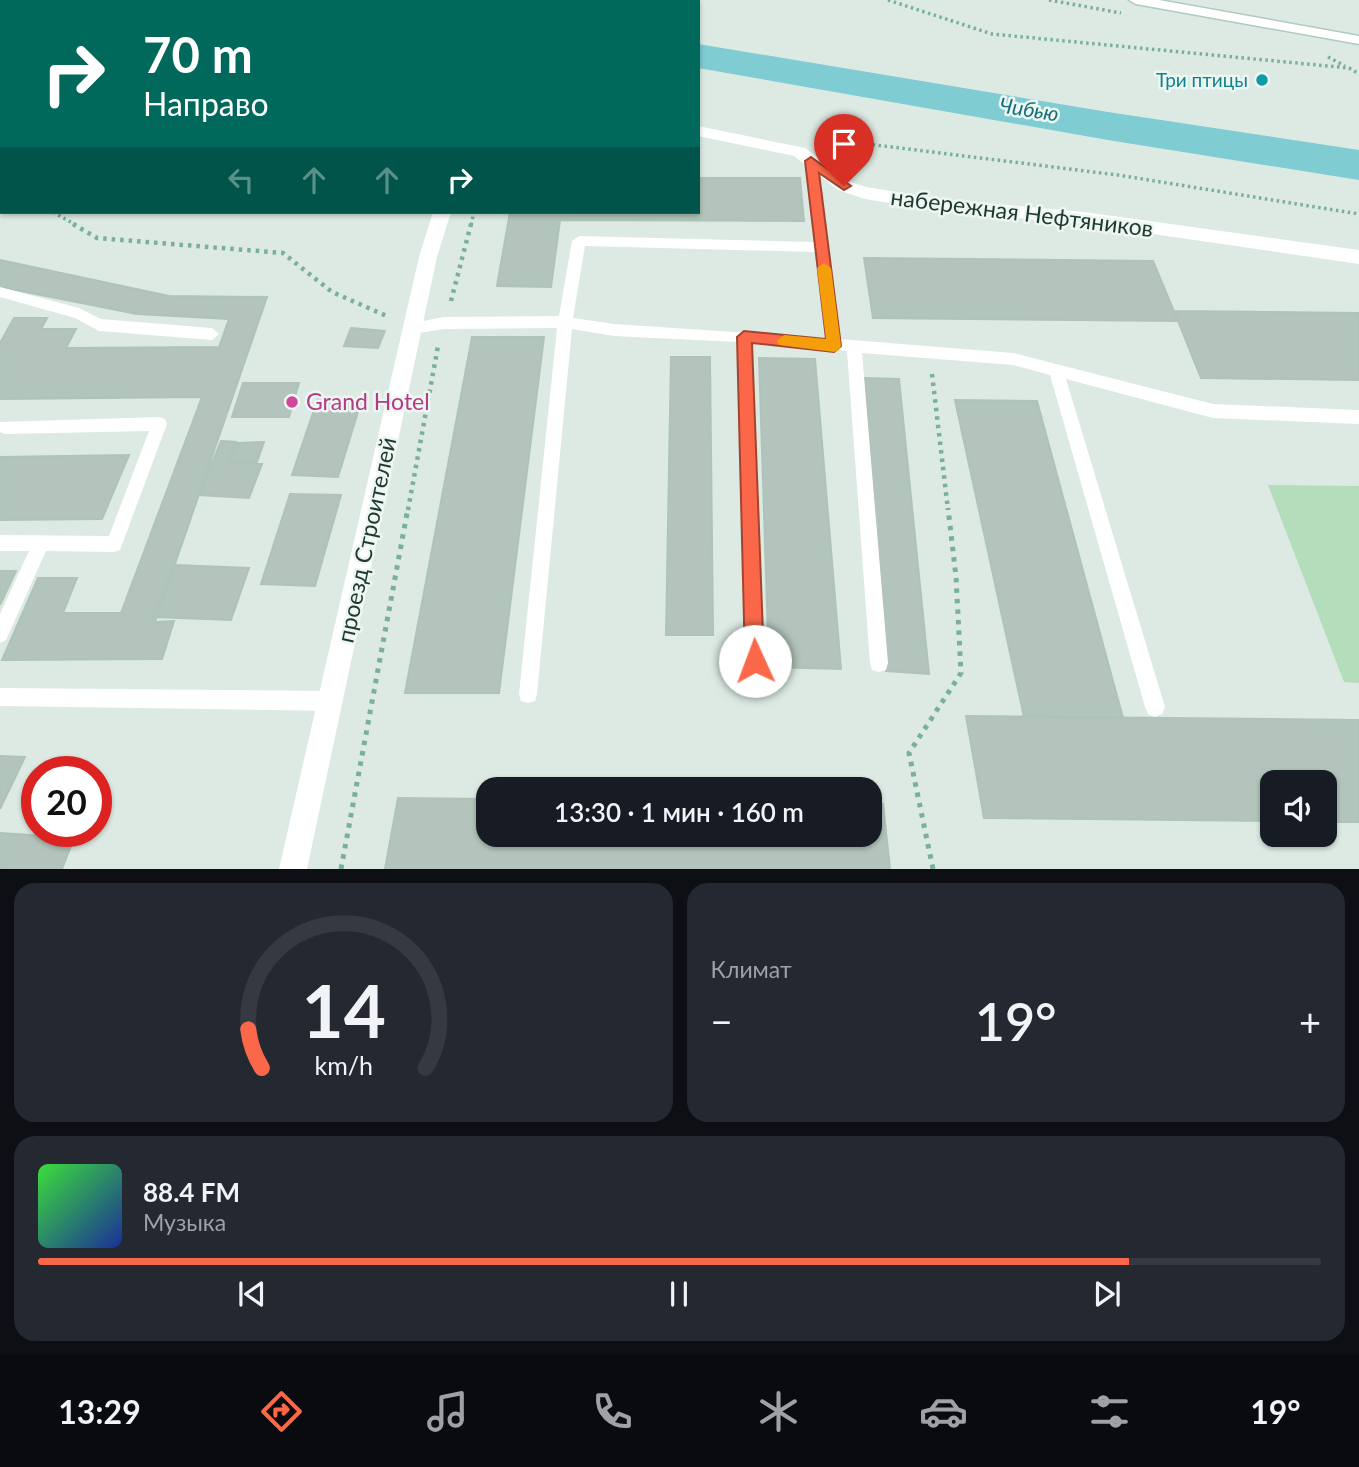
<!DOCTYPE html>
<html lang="ru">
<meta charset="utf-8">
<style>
:root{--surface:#171b24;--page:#242831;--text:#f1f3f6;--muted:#9ea1a6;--line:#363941;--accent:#fb6849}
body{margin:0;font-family:Lato,sans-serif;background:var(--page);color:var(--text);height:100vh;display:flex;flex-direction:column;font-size:26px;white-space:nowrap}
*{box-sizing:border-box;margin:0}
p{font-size:23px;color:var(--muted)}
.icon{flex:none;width:38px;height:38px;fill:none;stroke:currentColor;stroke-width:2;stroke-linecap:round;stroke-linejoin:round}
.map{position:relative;height:869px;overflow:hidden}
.sheet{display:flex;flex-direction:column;gap:14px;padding:14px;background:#0d0f14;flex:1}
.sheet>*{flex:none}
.banner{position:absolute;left:0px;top:0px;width:700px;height:214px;box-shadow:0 2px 5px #0004;background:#00695c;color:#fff;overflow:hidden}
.buttons{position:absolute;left:1260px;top:770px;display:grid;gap:14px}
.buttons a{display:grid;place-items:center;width:77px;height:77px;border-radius:14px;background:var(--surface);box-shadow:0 2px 5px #0004;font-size:35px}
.speed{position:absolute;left:21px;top:756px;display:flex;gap:14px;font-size:35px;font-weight:700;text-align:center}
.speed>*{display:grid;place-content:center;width:91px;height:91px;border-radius:50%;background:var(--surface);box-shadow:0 2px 5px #0004;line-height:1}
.speed .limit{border:10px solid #d22;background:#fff;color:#111}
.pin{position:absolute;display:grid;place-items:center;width:60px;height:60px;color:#fff;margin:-72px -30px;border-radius:50% 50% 50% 0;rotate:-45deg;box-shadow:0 0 7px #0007}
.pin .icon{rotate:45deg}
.me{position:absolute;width:77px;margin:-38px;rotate:358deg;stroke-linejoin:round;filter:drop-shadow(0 0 5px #0008)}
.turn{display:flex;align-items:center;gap:24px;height:147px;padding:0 28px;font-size:32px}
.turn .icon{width:91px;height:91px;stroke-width:2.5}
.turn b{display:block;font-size:49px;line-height:60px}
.lanes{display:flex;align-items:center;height:66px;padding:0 28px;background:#0003;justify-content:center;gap:35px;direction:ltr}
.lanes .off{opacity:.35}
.big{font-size:52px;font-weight:600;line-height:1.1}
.sheet .widget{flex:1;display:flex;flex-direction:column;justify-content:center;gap:10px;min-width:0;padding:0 24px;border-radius:21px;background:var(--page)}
.sheet .dial{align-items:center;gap:0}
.dial svg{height:182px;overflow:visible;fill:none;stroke:var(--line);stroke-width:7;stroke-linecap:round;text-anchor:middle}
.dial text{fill:var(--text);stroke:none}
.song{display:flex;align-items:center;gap:21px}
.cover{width:84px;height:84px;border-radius:10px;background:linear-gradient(135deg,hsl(120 70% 55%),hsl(230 70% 35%))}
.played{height:7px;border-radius:4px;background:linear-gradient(90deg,var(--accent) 85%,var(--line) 85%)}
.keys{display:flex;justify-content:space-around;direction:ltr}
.heat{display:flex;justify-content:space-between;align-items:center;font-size:38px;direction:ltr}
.sheet .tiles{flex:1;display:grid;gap:14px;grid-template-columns:1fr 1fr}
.widget:last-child{grid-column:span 2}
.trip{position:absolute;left:476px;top:777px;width:406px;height:70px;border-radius:21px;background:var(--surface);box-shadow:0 2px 5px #0004;font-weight:600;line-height:70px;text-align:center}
.dock{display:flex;height:112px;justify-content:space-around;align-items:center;background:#090b0e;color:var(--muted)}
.dock .icon{width:49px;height:49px}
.dock .on{color:var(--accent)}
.dock b{font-size:32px;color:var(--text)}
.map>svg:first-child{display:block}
.green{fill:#b3ddbb}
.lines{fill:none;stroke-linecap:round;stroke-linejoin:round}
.river{fill:#7fccd3;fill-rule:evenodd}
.building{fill:#b2c4bb;stroke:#afc3b9;stroke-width:2}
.secondary-casing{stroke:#afcabe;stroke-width:3}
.path-far2{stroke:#7aaf9b;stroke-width:3.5;stroke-dasharray:2.5 3.5;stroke-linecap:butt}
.path-far1{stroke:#7aaf9b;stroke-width:4.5;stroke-dasharray:3.5 5;stroke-linecap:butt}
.path{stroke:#7aaf9b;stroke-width:5;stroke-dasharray:4.5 6;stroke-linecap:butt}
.service{fill:#fff;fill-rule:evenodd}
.minor{fill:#fff;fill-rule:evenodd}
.secondary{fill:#fff;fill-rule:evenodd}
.route{fill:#fb6849;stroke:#a3442f;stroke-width:2}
.slow{fill:#f59e0b}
.culture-dot{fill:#0f9aa8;stroke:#edf6f1;stroke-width:2.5}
.hotel-dot{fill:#d1479c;stroke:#edf6f1;stroke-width:2.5}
.labels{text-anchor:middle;stroke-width:5;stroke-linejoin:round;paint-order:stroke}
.far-culture-label{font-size:19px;fill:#0d838f;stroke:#edf6f1;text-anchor:end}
.far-water-label{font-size:21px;font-style:italic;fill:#156e78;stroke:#edf6f1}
.street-label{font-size:23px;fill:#1d3930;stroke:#edf6f1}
.hotel-label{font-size:23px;fill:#b23c85;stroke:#edf6f1;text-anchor:start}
</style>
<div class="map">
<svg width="1359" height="869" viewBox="0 0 1359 869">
<rect width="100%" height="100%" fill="#dceae3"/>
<path class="green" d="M 1268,485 L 1359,486 L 1359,683 L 1344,682 Z"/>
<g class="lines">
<path class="river" d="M 397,0 L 440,0 L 441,2 L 399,2 Z
M 698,44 L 1108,112 L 1359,150 L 1359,180 L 1108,140 L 698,68 Z"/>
</g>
<path class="building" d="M 698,178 L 800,178 L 804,221 L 560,220 L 551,287 L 497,286 L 510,212 L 698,212 Z
M 864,258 L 1153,261 L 1178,321 L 873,318 Z
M 0,260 L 169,296 L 267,297 L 155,622 L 174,621 L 162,659 L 2,660 L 38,578 L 77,578 L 63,613 L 121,613 L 202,397 L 0,399 L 0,343 L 14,318 L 47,318 L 41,329 L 76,329 L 66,348 L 219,347 L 229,319 L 137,314 L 0,287 Z
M 1174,311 L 1359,313 L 1359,380 L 1201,378 Z
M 351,328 L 385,331 L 378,348 L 344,346 Z
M 472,337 L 544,337 L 499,693 L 405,693 Z
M 671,357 L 710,357 L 713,635 L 666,635 Z
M 759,358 L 815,359 L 841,669 L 769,667 Z
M 865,378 L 899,379 L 929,674 L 886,671 Z
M 243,383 L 299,383 L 289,417 L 232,417 Z
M 318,398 L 362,399 L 338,477 L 292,475 Z
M 955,400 L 1037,401 L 1123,718 L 1024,717 Z
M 221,441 L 236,442 L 228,463 L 262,464 L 249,498 L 199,495 Z
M 264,442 L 257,462 L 230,462 L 237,443 Z
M 129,455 L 102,519 L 0,520 L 0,457 Z
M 290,494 L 341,495 L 315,586 L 261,584 Z
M 174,565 L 249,568 L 231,620 L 153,617 Z
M 0,571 L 16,571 L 0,605 Z
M 966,716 L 1359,720 L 1359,822 L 1325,822 L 1325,782 L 1272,782 L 1272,821 L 984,818 Z
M 0,756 L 25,757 L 0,809 Z
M 398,798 L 488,799 L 488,835 L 870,835 L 870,804 L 883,804 L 890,869 L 385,869 Z
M 0,833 L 74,838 L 62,869 L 0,869 Z"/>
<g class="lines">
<g class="secondary-casing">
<path id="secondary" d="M 1129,0 L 1159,0 L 1359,36 L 1359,44 L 1136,4 Z"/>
</g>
<path class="path-far2" d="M 353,0 L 359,2
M 888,0 L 992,34 L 1349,68 L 1359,74
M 1049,0 L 1121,13
M 1328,57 L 1345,66
M 819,138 L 1118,175 L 1359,214
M 53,212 L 76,225
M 471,225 L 474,212"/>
<path class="path-far1" d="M 73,224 L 97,238 L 283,253 L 332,292 L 389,317
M 451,301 L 471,224
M 932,374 L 948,510
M 408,510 L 438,346"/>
<path class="path" d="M 341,869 L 408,508
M 933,869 L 909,753 L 961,673 L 956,577 L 948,508"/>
<path class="service" d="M 0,7 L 2,7 L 2,14 L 0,14 Z
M 0,150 L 2,150 L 2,158 L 0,158 Z
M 812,157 L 818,161 L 840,339 L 1013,353 L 1213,404 L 1359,410 L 1359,424 L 1213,418 L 1066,379 L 1165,707 L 1162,714 L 1155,717 L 1148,714 L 1145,707 L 1050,375 L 1013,365 L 862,353 L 888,663 L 886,670 L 879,672 L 872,670 L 870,663 L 847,351 L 752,343 L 764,661 L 762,668 L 755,670 L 748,668 L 746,661 L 737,342 L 614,336 L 572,329 L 537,694 L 535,701 L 528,703 L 521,701 L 519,694 L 557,328 L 444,329 L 413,334 L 406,328 L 408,324 L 444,317 L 559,316 L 572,241 L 579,236 L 815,242 L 806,161 ZM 585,246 L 816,252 L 826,338 L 614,324 L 573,318 Z
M 0,287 L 79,308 L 101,319 L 212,328 L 219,334 L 212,340 L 99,331 L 75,318 L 0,297 Z
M 159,417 L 165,419 L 167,424 L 120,550 L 114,552 L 46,551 L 6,640 L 0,643 L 0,614 L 29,551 L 0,551 L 0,535 L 109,536 L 149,431 L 5,434 L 0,432 L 0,422 Z
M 0,688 L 332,691 L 339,694 L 342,701 L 339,708 L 332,711 L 0,706 Z"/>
<path class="minor" d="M 698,126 L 805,148 L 850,182 L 866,187 L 940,199 L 1084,212 L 1359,250 L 1359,264 L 1084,224 L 940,211 L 865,199 L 838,190 L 794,156 L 698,136 Z
M 433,212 L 451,212 L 437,257 L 307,869 L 279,869 L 419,257 Z"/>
<use href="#secondary" class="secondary"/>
</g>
<path class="route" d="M 811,157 L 851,186 L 844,190 L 819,173 L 841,346 L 834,352 L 752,343 L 764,661 L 761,667 L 755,670 L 748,667 L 745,661 L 737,337 L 744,331 L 826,339 L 805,161 Z"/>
<path class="slow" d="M 824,263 L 831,268 L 841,346 L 839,350 L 834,352 L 779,345 L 777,341 L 784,335 L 826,339 L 817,268 Z"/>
<circle class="culture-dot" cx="1262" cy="80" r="7"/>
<circle class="hotel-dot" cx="292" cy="402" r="7"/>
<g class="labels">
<g class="far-culture-label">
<text x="1248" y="87">Три птицы</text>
</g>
<g class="far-water-label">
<text transform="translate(1029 110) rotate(9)" y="7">Чибью</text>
</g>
<g class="street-label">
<text transform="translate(1022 213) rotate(7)" y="8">набережная Нефтяников</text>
<text transform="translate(367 540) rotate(-78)" y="8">проезд Строителей</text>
</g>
<g class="hotel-label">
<text x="306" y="410">Grand Hotel</text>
</g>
</g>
</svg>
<div class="buttons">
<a><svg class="icon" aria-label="sound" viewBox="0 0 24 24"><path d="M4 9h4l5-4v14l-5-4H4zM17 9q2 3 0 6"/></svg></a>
</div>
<div class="speed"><div class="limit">20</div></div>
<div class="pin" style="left:844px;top:186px;background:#d93025"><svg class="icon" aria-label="arrive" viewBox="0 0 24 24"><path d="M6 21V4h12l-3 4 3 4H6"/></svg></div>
<svg class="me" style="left:755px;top:661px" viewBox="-20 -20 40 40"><circle r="19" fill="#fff"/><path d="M0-13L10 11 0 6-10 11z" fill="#fb6849"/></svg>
<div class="trip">13:30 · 1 мин · 160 m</div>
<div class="banner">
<div class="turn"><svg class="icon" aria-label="right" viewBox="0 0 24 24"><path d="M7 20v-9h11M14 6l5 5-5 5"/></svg><div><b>70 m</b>Направо</div></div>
<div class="lanes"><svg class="icon off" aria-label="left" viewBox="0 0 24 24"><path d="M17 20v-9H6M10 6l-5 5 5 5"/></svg><svg class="icon off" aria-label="ahead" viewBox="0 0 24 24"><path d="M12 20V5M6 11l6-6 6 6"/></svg><svg class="icon off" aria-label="ahead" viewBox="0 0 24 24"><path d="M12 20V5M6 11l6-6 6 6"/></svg><svg class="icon" aria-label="right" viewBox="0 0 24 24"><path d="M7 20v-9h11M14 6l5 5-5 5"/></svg></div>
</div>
</div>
<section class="sheet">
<div class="tiles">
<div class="widget dial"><svg viewBox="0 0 100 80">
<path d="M14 69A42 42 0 1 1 86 69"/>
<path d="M14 69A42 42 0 0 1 8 52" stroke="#fb6849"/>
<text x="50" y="56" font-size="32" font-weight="700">14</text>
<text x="50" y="72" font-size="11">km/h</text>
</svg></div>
<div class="widget"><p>Климат</p>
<div class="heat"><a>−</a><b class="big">19°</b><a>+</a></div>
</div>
<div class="widget">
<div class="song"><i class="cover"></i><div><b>88.4 FM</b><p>Музыка</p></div></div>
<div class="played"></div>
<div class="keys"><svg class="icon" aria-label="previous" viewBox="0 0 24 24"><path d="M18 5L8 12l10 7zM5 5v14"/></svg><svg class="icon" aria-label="pause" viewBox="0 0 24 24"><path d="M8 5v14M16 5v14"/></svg><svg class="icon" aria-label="next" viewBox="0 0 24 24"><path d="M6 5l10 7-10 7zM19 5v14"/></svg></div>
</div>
</div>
</section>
<nav class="dock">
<b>13:29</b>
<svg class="icon on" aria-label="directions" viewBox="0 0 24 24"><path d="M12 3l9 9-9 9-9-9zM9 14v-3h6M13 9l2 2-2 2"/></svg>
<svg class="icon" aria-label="music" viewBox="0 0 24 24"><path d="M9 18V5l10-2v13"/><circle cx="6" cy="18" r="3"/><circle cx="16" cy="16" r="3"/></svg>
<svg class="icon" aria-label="phone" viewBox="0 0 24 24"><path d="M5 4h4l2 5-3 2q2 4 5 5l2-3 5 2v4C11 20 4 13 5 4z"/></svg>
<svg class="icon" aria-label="climate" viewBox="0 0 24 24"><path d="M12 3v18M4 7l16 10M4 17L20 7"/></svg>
<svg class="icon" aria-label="car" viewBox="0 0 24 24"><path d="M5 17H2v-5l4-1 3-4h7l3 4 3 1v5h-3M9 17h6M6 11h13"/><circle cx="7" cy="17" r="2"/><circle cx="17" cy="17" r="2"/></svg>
<svg class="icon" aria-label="filters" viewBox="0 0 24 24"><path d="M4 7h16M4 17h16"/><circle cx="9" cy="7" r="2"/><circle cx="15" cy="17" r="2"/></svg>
<b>19°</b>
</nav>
